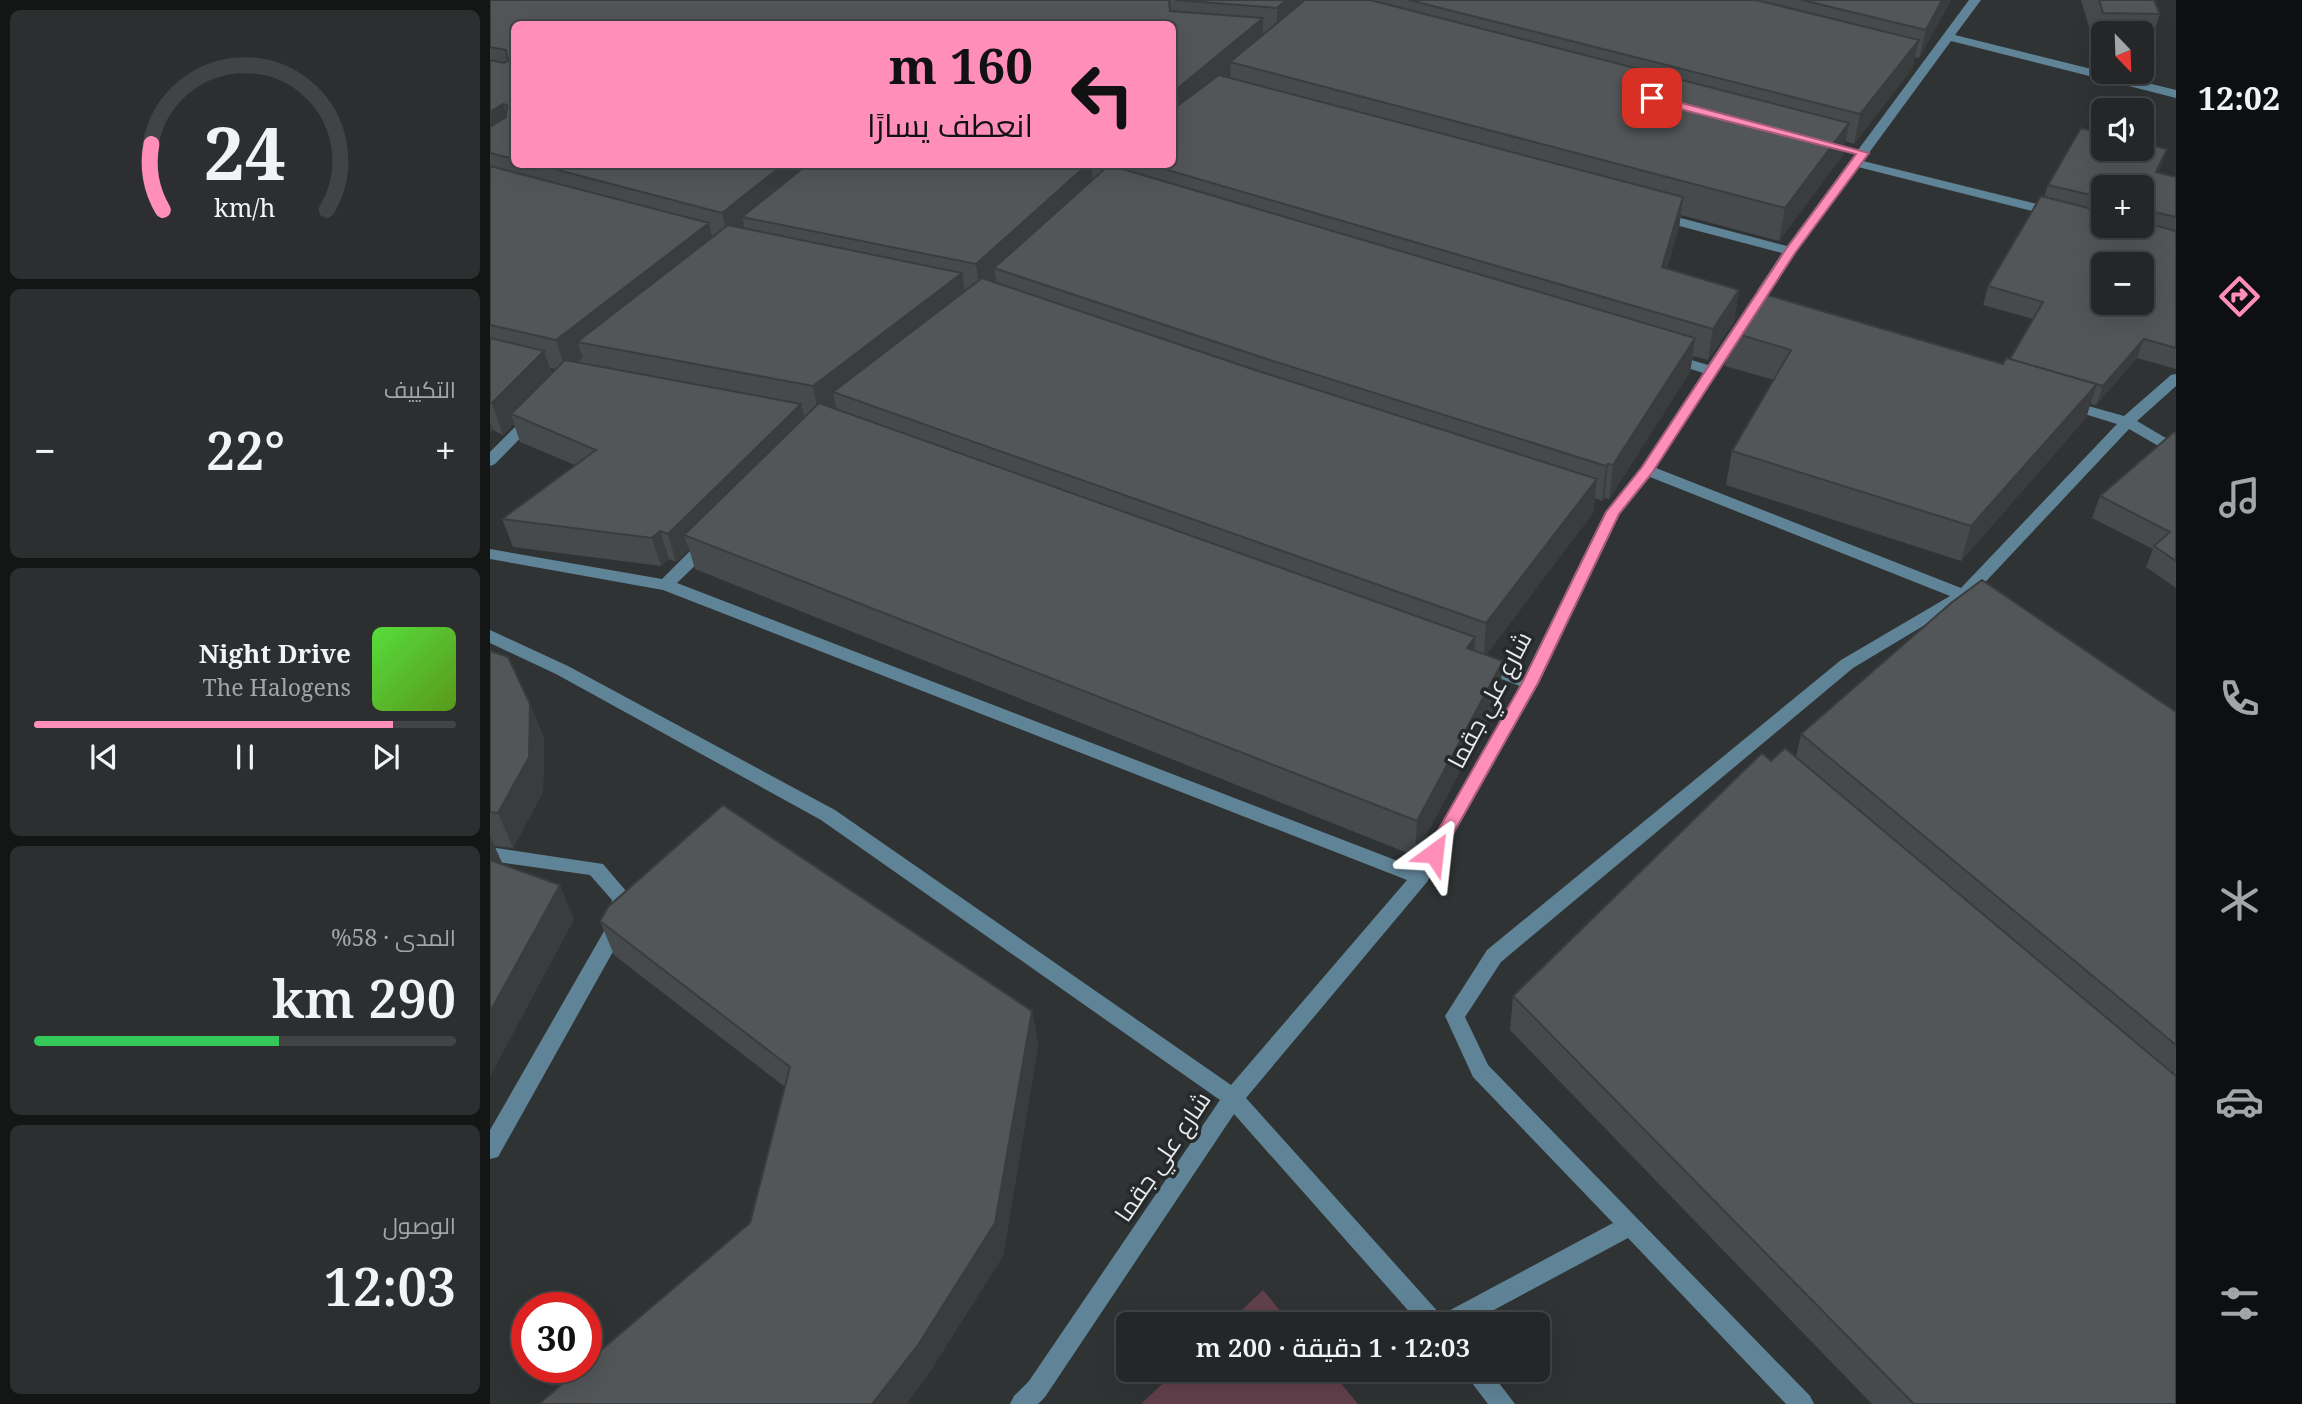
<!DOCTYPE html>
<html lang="ar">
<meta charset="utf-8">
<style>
:root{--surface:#242627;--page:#2c2e2f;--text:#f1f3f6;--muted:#a3a5a7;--line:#414344;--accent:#ff8eb9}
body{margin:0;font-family:"Noto Serif",Cairo,serif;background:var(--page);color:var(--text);direction:rtl;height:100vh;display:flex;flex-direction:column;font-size:26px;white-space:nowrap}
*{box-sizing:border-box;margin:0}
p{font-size:23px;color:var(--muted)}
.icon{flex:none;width:38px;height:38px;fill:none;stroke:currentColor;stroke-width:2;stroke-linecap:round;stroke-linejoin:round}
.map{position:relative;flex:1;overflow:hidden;direction:ltr}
.side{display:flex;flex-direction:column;gap:10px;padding:10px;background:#141515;width:490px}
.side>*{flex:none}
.guide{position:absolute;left:21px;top:21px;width:665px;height:147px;border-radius:10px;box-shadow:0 7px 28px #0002,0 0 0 2px var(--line);direction:rtl;background:#ff8eb9;color:#111;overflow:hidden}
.needle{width:46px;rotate:157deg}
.fabs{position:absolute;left:1601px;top:21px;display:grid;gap:14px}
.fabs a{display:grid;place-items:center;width:63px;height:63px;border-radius:10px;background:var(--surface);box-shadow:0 7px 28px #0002,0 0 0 2px var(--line);font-size:35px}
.speed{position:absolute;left:21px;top:1292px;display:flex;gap:14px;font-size:35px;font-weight:700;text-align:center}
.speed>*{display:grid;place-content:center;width:91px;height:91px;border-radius:50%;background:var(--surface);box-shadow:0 7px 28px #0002,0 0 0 2px var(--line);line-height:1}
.speed .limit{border:10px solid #d22;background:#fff;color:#111}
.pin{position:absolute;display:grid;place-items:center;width:60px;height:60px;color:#fff;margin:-30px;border-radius:14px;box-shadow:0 4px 10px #0006}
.me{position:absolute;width:77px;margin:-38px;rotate:30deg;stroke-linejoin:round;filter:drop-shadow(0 0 5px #0008)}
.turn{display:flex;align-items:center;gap:24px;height:147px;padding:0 28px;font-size:32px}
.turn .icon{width:91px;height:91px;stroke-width:2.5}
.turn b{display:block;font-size:49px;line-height:60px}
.big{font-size:52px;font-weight:600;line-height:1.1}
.side .card{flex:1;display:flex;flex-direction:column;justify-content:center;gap:10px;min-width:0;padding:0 24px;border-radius:10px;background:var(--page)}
.side .dial{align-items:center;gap:0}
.dial svg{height:182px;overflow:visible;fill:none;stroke:var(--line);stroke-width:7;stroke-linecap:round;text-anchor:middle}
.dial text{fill:var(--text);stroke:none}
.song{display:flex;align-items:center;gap:21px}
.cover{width:84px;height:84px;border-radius:10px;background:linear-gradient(135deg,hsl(110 70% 55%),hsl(90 70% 35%))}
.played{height:7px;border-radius:4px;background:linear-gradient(90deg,var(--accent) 85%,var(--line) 85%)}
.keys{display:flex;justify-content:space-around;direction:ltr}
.heat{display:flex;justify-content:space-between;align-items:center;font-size:38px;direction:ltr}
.charge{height:10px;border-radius:5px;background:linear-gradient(90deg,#34c759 58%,var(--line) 0)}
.trip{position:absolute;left:626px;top:1312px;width:434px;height:70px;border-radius:10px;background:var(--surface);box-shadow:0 7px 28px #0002,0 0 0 2px var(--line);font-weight:600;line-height:70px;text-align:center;direction:rtl}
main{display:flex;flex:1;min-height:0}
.menu{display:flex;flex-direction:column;width:126px;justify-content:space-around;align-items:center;background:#0e0f10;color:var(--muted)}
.menu .icon{width:49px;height:49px}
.menu .current{color:var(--accent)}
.menu b{font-size:32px;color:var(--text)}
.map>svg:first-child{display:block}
.green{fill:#61404c}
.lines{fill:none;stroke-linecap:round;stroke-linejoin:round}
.minor{fill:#608497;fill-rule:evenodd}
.wall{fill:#474a4c;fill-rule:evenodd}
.shaded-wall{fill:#3a3c3e}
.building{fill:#535658;stroke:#3a3c3e;stroke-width:2;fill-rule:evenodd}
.route{fill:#ff8eb9;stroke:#a65c78;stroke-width:2}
.labels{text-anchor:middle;stroke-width:7;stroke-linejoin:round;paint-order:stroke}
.street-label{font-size:24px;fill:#e8eaeb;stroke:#26292a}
</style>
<main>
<nav class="menu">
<b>12:02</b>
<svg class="icon current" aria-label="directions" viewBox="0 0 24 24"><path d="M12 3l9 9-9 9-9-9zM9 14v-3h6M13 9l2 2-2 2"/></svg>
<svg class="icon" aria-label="music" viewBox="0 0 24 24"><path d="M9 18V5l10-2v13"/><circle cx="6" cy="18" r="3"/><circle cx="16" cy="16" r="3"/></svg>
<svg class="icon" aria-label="phone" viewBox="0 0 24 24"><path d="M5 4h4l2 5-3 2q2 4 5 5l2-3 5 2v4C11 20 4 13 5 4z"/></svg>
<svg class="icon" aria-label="climate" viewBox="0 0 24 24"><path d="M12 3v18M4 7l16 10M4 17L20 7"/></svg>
<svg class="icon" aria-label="car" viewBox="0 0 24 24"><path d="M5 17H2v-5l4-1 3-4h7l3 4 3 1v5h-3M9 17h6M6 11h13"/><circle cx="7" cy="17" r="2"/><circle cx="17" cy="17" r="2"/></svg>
<svg class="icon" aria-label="filters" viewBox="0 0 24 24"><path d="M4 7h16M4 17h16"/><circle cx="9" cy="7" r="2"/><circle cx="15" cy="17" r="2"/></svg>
</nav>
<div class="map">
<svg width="1686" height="1404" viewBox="0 0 1686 1404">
<rect width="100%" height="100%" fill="#303334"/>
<path class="green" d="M 773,1290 L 802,1325 L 736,1325 Z
M 687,1370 L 840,1370 L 868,1404 L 651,1404 Z"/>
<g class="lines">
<path class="minor" d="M 1479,0 L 1491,0 L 1465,35 L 1686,90 L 1686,98 L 1461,41 L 1373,161 L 1571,210 L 1573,213 L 1566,217 L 1368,167 L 1306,252 L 1166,468 L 1471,588 L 1627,424 L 1572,407 L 1570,404 L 1572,401 L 1577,400 L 1634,416 L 1681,375 L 1686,374 L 1686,386 L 1647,421 L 1686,444 L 1686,456 L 1639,429 L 1485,593 L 1490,598 L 1488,602 L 1475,601 L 1363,668 L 1011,962 L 975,1017 L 998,1065 L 1320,1396 L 1324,1404 L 1296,1404 L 1138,1238 L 976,1325 L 931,1325 L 744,1114 L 555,1397 L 548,1404 L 520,1404 L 524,1396 L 539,1381 L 730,1100 L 331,820 L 66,674 L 0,643 L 0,630 L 78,666 L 345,810 L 741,1085 L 917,880 L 173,590 L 0,559 L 0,549 L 172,579 L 211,540 L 223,540 L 225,544 L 223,548 L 187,583 L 926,868 L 1030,686 L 985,669 L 982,665 L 991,659 L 1035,675 L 1115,512 L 1151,467 L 1213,373 L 1173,360 L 1171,357 L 1178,353 L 1218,365 L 1292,253 L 1163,219 L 1161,216 L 1168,212 L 1297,246 ZM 1160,477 L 1460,596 L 1351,660 L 997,950 L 955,1016 L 983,1077 L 1123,1223 L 951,1315 L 756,1098 L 937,882 L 1049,683 L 1130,514 Z
M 44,411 L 52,416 L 49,419 L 5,464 L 0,466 L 0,452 L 39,413 Z
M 0,847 L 113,864 L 142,898 L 134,932 L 8,1157 L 0,1159 L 0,1130 L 117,926 L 122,900 L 100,875 L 0,861 Z
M 972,1370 L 999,1370 L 1025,1404 L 998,1404 Z"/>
</g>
<path class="wall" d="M 0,0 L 1461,0 L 1429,58 L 1425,57 L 1422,69 L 1364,144 L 1355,141 L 1353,155 L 1289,241 L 1191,215 L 1189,228 L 1177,268 L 1249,290 L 1244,321 L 1218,360 L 1203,356 L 1200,372 L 1119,499 L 1114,498 L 1112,501 L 1105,498 L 1103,513 L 996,655 L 1010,696 L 925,856 L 205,569 L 199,549 L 186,562 L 179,559 L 171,566 L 23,547 L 12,519 L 85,465 L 30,442 L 24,424 L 13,435 L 3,430 L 0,433 ZM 24,24 L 682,24 L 682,164 L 24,164 ZM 60,368 L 66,369 L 62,373 Z
M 1591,0 L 1664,0 L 1670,14 L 1660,44 L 1652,44 L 1652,33 L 1614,33 L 1614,44 L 1604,44 Z
M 1677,149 L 1669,172 L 1686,177 L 1686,369 L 1647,358 L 1606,405 L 1600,404 L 1596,418 L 1471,561 L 1236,485 L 1242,451 L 1284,380 L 1235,366 L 1241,332 L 1513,364 L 1520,359 L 1543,319 L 1493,305 L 1498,286 L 1554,197 L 1558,185 ZM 1614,187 L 1652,187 L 1652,226 L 1614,226 Z
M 1686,433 L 1686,588 L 1656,567 L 1663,549 L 1602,518 L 1610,496 Z
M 0,651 L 40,704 L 54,739 L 53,792 L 23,848 L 4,846 L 13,865 L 84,919 L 0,1076 Z
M 1686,712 L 1686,1404 L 1382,1404 L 1020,1030 L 1023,996 L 1306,757 L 1311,734 Z
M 110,921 L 542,1011 L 548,1045 L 513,1256 L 437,1376 L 416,1404 L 49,1404 L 260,1223 L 295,1087 L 124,955 Z"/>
<path class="shaded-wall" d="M 796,0 L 830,0 L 787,36 L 787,8 Z
M 1452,0 L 1461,0 L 1429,58 L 1436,30 Z
M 773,18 L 773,47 L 740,62 L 741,75 L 682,124 L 682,93 Z
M 1429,40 L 1422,69 L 1364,144 L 1370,114 Z
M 13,104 L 23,134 L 0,148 L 0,112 Z
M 1359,123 L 1353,155 L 1289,241 L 1295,208 Z
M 1677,149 L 1671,167 L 1660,190 L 1666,172 Z
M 294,164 L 338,164 L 252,217 L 255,231 L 239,243 L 232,213 Z
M 598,164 L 601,164 L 604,192 L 504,268 L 506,281 L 490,295 L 486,264 Z
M 614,164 L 631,164 L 631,167 L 615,182 Z
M 1193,197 L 1189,228 L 1168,298 L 1172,267 Z
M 219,223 L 226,253 L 87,342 L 93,358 L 76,371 L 66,340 Z
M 472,273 L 477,306 L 343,392 L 346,408 L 330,420 L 323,386 Z
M 1249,290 L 1244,321 L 1218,360 L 1223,329 Z
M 1205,338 L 1200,372 L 1119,499 L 1123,465 Z
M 1654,339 L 1647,358 L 1606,405 L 1613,386 Z
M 54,351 L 65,382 L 21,414 L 24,424 L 13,435 L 2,403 Z
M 1607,384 L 1596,418 L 1471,561 L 1481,526 Z
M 311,404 L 318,432 L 194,535 L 199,549 L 186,562 L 178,534 Z
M 0,422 L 3,430 L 0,433 Z
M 1118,464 L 1114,498 L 1112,501 L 1116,466 Z
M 1107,479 L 1103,513 L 994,657 L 996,623 Z
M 170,531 L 179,559 L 171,566 L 162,538 Z
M 985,637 L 983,672 L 977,648 Z
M 1013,661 L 1010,696 L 925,856 L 927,821 Z
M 40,704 L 54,739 L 53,792 L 23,848 L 8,813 Z
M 0,836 L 13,865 L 0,888 Z
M 70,885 L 84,919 L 0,1076 L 0,1012 Z
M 542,1011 L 548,1045 L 513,1256 L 437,1376 L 416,1404 L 382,1404 Z"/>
<path class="building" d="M 0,0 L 679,0 L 680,11 L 773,18 L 682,93 L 682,24 L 24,24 L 24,159 L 0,153 L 0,127 L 16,117 L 17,105 L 13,104 L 0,112 L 0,60 L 14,63 L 18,61 L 16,50 L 0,47 Z
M 685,0 L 796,0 L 787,8 Z
M 815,0 L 880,0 L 1359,123 L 1295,208 L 740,62 Z
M 919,0 L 1266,0 L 1429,40 L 1370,114 Z
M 1312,0 L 1452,0 L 1436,30 Z
M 1609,0 L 1664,0 L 1670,14 L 1613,13 Z
M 729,75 L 1193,197 L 1172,267 L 1249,290 L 1223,329 L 657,164 L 682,164 L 682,110 Z
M 1591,128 L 1614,134 L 1614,149 L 1652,149 L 1652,143 L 1677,149 L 1666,172 L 1686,177 L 1686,217 L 1652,209 L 1652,187 L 1614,187 L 1614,198 L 1558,185 Z
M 45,164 L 294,164 L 232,213 Z
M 318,164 L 598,164 L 486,264 L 252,217 Z
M 619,165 L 1205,338 L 1123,465 L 1118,464 L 1116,466 L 777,359 L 504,268 Z
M 0,166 L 219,223 L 66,340 L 0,325 Z
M 1551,196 L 1614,212 L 1614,226 L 1652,226 L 1652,222 L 1686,231 L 1686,348 L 1654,339 L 1613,386 L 1520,359 L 1553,302 L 1498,286 ZM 1614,264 L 1652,264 L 1652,303 L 1614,303 Z
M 238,225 L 472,273 L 323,386 L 87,342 Z
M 492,278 L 765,370 L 1107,479 L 996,623 L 343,392 Z
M 1267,292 L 1513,364 L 1516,358 L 1607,384 L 1481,526 L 1242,451 L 1301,350 L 1241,332 Z
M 0,338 L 54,351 L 2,403 L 0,402 Z
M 75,360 L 311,404 L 178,534 L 170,531 L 162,538 L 12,519 L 106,450 L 21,414 Z
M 329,403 L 985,637 L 977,648 L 1013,661 L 927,821 L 194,535 Z
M 1684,432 L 1686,433 L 1686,561 L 1664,546 L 1680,532 L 1610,496 Z
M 1492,580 L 1686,712 L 1686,1045 L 1311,734 L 1461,603 Z
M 0,651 L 18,657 L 40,704 L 39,757 L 8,813 L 0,812 Z
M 1295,748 L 1686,1076 L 1686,1404 L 1424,1404 L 1023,996 L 1272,753 L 1281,761 Z
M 233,805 L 542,1011 L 505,1223 L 428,1345 L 382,1404 L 49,1404 L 92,1367 L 96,1367 L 96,1363 L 260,1223 L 300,1067 L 110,921 L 118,907 Z
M 0,860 L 70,885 L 0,1012 Z"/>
<path class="route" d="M 1162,95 L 1379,153 L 1305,253 L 1162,473 L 1129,514 L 1048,683 L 950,857 L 938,857 L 935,853 L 1032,683 L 1116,512 L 1152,467 L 1296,249 L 1366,154 L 1158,101 L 1156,98 Z"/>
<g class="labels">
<g class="street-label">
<text transform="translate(1000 700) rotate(-62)" y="8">شارع علي جقما</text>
<text transform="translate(673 1157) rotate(-56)" y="8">شارع علي جقما</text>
</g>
</g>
</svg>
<div class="fabs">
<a><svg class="needle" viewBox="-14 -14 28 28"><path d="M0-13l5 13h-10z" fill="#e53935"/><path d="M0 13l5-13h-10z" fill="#a3a5a7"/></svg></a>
<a><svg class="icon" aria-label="sound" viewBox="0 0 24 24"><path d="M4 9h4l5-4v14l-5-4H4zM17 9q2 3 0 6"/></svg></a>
<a>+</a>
<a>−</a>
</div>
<div class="speed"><div class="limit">30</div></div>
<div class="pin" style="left:1162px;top:98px;background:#d93025"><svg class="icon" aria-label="arrive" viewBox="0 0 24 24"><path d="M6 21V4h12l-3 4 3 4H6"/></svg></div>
<svg class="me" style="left:944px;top:853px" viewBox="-20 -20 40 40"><path d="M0-17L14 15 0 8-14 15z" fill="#ff8eb9" stroke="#fff" stroke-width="4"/></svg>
<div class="trip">12:03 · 1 دقيقة · 200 m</div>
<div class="guide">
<div class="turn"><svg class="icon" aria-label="left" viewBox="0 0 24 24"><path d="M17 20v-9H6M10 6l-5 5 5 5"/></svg><div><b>160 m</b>انعطف يسارًا</div></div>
</div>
</div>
<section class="side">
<div class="card dial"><svg viewBox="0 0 100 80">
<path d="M14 69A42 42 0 1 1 86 69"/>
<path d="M14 69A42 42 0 0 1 9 40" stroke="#ff8eb9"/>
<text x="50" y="56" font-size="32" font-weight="700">24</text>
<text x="50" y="72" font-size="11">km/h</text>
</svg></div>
<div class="card"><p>التكييف</p>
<div class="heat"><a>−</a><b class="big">22°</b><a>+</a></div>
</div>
<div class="card">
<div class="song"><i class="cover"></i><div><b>Night Drive</b><p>The Halogens</p></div></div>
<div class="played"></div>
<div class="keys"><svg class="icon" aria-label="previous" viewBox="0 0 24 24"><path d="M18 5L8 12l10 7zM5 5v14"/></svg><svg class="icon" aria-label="pause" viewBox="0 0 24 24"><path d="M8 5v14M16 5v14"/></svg><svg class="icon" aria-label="next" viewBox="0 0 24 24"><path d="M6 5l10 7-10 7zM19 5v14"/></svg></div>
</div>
<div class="card"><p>المدى · 58%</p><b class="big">290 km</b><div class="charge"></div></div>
<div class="card"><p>الوصول</p><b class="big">12:03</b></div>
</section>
</main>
